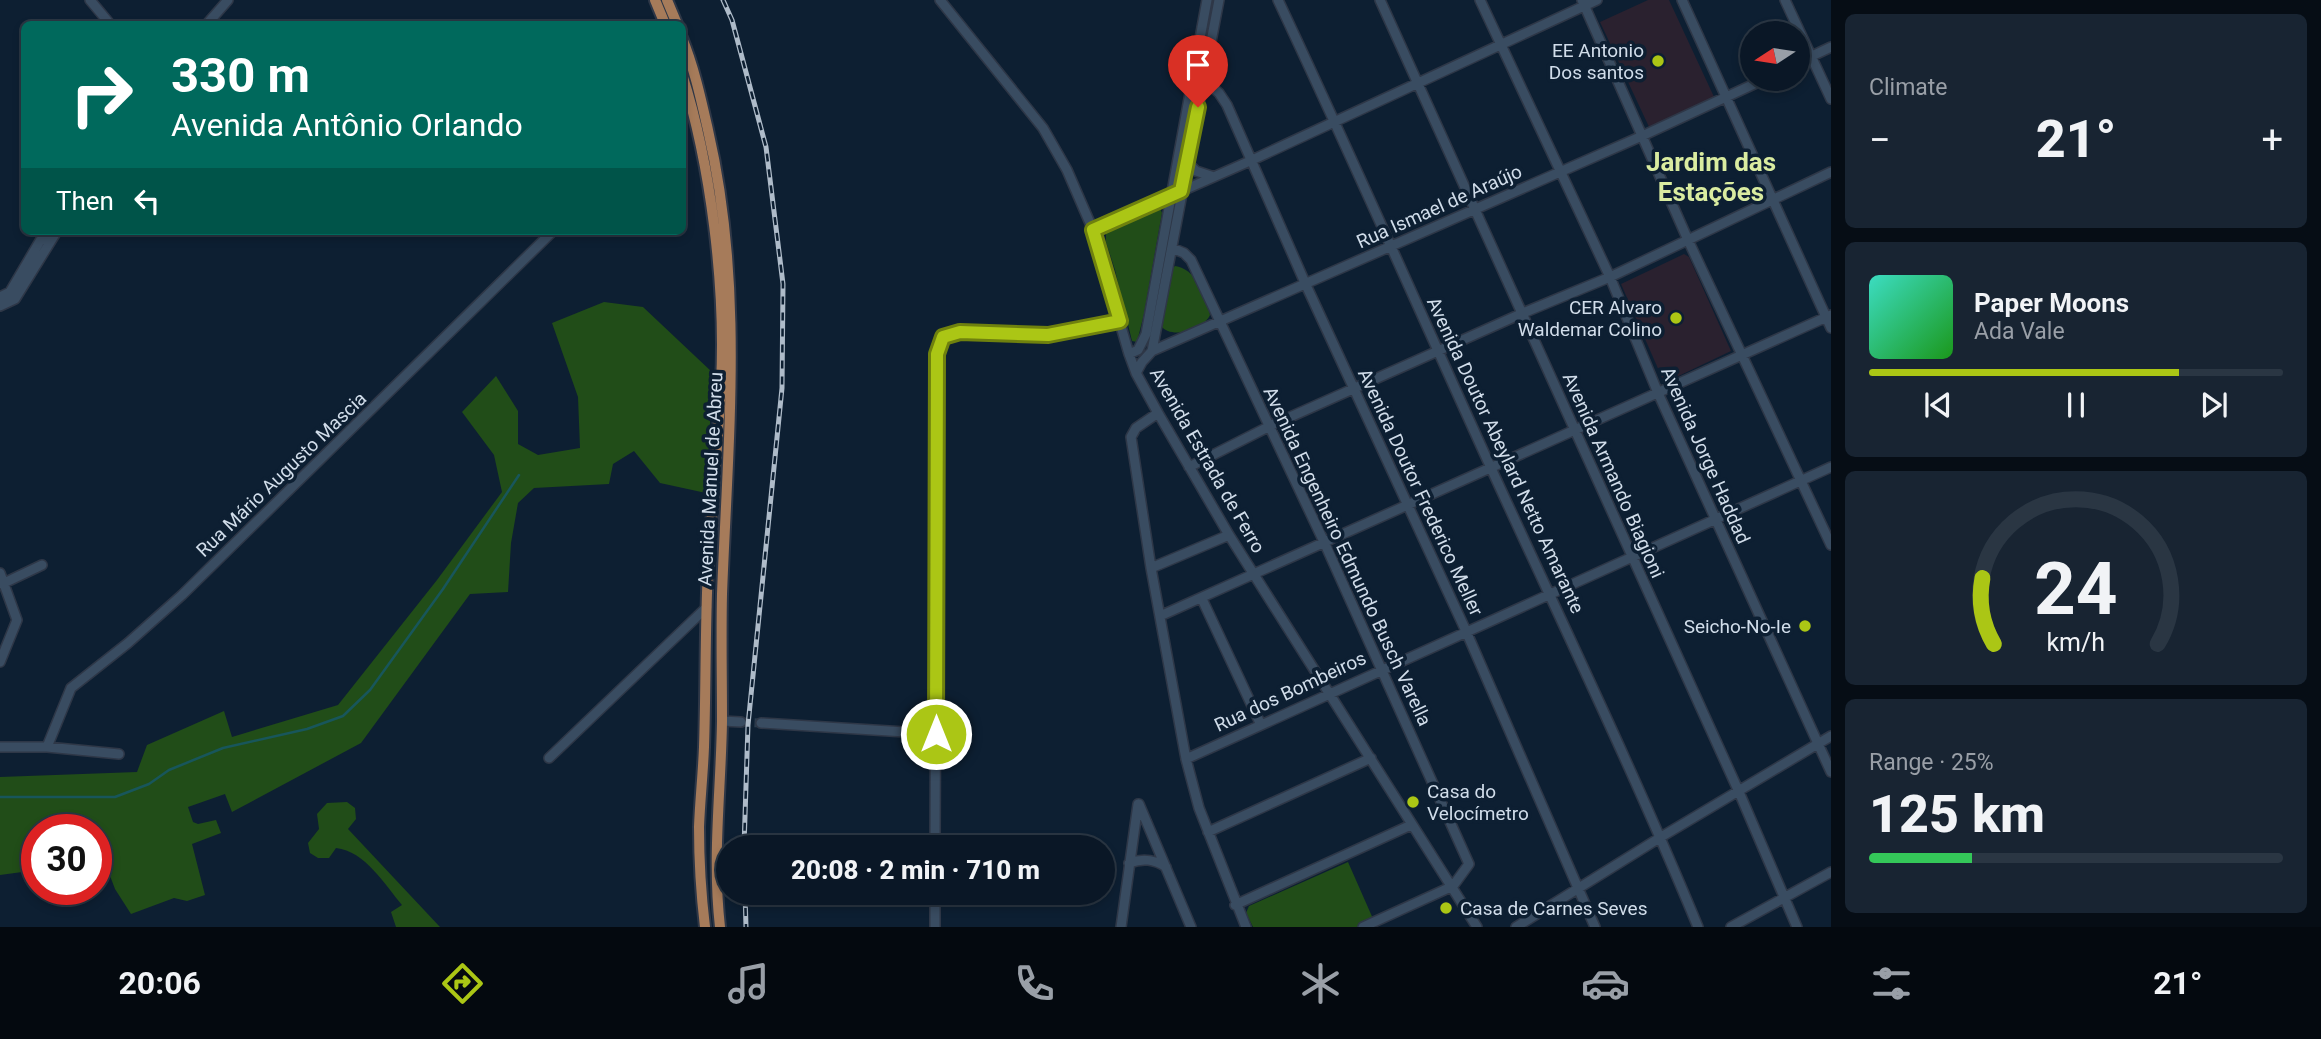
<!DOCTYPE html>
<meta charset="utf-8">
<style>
:root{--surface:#0a1726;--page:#182432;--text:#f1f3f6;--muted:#999fa7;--line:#2a3643;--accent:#abc615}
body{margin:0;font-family:Roboto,sans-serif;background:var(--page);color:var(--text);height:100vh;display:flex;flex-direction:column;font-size:26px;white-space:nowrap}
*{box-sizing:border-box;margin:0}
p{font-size:23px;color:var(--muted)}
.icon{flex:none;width:38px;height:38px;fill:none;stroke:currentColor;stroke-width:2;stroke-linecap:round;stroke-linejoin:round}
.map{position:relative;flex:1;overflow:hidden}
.side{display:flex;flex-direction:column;gap:14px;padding:14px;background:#060d15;width:490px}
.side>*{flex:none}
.banner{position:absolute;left:21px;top:21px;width:665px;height:214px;border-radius:10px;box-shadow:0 4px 10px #0003,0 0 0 2px var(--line);background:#00695c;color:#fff;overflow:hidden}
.needle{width:46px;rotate:258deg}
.controls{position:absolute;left:1740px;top:21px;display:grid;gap:14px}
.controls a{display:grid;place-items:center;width:70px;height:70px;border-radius:50%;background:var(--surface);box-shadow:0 4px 10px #0003,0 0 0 2px var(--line);font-size:35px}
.speed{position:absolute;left:21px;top:814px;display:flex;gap:14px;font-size:35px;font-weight:700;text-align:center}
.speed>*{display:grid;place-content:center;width:91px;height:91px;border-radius:50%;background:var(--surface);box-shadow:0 4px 10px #0003,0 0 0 2px var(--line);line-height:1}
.speed .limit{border:10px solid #d22;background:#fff;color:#111}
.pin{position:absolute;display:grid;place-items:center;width:60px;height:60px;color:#fff;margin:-72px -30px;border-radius:50% 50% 50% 0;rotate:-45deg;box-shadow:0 0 7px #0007}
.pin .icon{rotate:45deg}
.me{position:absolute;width:77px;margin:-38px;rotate:0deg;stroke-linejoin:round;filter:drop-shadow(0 0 5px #0008)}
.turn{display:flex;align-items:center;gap:24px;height:147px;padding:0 35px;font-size:32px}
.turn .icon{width:91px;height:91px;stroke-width:2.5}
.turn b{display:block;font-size:49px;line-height:60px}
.then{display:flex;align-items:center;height:66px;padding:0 35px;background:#0003;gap:14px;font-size:26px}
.big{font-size:52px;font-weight:800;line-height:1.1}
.side .card{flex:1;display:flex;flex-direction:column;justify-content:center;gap:10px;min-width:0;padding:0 24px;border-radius:10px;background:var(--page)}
.side .dial{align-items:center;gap:0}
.dial svg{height:182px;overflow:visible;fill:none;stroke:var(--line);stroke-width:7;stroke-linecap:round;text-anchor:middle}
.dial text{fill:var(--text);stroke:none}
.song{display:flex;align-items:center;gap:21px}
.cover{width:84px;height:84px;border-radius:10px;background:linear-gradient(135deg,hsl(170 70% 55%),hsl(120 70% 35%))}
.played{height:7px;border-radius:4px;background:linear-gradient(90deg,var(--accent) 75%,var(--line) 75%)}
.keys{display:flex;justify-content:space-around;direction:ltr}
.heat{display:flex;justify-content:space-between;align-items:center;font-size:38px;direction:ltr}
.charge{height:10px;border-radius:5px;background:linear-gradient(90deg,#34c759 25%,var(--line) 0)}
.trip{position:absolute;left:716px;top:835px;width:399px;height:70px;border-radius:35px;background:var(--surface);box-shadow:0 4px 10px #0003,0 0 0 2px var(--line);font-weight:800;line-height:70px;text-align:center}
.menu{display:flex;height:112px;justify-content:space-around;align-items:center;background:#04090f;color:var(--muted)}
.menu .icon{width:49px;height:49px}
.menu .selected{color:var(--accent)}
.menu b{font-size:32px;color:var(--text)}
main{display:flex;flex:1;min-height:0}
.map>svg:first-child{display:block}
.education{fill:#2a212f}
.green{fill:#214d18}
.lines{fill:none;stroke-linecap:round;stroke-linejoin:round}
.stream{stroke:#18565b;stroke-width:2.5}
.minor-tunnel{stroke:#2a3c4e;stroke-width:9;stroke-dasharray:9 4.5;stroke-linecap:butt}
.minor-casing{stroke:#2e3747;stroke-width:12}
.major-casing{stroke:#2e3747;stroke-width:14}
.minor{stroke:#394c61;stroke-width:9}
.major{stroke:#a67b5a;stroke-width:10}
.rail-casing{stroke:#aebbc9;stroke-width:5}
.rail{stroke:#0d1f32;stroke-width:2.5;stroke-dasharray:8;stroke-linecap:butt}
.route-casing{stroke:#6f810e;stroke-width:18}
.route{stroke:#abc615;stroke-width:12}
.poi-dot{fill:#abc615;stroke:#0d1f32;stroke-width:2.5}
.labels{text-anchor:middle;stroke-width:7;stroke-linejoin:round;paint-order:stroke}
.poi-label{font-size:19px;fill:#d1ddea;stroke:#0d1f32;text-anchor:end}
.street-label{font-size:19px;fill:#d1ddea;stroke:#0d1f32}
.district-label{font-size:26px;font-weight:bold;fill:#daeca0;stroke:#0d1f32}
</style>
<main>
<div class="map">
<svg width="1831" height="927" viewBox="0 0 1831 927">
<rect width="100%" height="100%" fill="#0d1f32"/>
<path class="education" d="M 1648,0 L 1669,0 L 1715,99 L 1650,129 L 1600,22 Z
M 1684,254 L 1689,257 L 1731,351 L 1666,382 L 1663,380 L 1621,284 Z"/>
<path class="green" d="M 1157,208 L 1160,208 L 1162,213 L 1144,314 L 1137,342 L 1132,341 L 1115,270 L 1106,242 L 1106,233 L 1113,228 Z
M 1175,266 C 1195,268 1207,296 1210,315 C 1204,329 1172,340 1161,326 L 1172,269 Z
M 604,302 L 643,307 L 713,373 L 706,493 L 660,483 L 634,451 L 613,464 L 609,484 L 534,488 L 518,503 L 511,543 L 508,592 L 470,594 L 361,743 L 232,812 L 225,794 L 188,807 L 193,822 L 198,824 L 216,820 L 221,833 L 192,844 L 205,895 L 187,901 L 174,898 L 131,914 L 115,889 L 104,860 L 96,861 L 96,830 L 37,830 L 37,870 L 0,875 L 0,777 L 137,772 L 147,745 L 224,711 L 232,737 L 338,705 L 437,580 L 502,492 L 494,455 L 462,412 L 496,376 L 518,411 L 518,444 L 538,455 L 580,448 L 578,397 L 552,323 Z
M 347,802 L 355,808 L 356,819 L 348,829 L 440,927 L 396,927 L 391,912 L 402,905 C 385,885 365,851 336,848 L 329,858 L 318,858 L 310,853 L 308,843 L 319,829 L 317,814 L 327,803 Z
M 1348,862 L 1374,921 L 1361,927 L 1253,927 L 1246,913 L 1249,906 Z"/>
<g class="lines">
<path class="stream" d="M 0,797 L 115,797 L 149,784 L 169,770 L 223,748 L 307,729 L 343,716 L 370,690 L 443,589 L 519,475"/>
<path class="minor-tunnel" d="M 741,722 L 761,723"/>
<g class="minor-casing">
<path id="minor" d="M 90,0 L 110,24
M 940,0 L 1043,128 L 1067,170 L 1093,230 L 1129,354 L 1136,373 L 1158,413 L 1229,535 L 1477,927
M 1278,0 C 1351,155 1420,312 1491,468 C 1561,621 1634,772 1698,927
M 1380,0 L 1739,792 L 1797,927
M 1480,0 L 1610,277 L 1658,393 L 1831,772
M 1582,0 L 1688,240 L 1831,545
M 1682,0 L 1831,328
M 1785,0 L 1831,99
M 207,24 L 228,0
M 1797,63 L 1831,47
M 1204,80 L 1219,93 L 1227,105 L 1306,285 L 1466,631 L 1595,927
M 1187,162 L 1196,171 L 1214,177
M 1093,230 L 1250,161 L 1597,0
M 1172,248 L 1184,253 L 1191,260 L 1325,544 L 1469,864 L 1453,886
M 0,297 L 10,292 L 40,241 L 54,231
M 0,306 L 15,299 L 57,231
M 1152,351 L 1219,0
M 1129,354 L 1138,350 L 1146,334 L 1207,0
M 1136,373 L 1142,362 L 1152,351 L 1642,136 L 1765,79
M 1158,413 L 1136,428 L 1131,437 L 1151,568 L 1186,759 L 1199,808 L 1246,927
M 1189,467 L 1270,426 L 1523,313 L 1610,277 L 1831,172
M 1151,568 L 1229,535
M 0,573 L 17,620 L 0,662
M 2,584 L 42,565
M 1202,599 L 1261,725
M 1160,616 L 1831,315
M 722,721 L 741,722
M 761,723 L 937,734
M 0,747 L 47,747 L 119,754
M 47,747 L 71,688 L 128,643 L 182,595 L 553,231
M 549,758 L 707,607
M 1186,759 L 1831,467
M 1139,804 L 1191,927
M 1208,832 L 1371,758
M 935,847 L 937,354 L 943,337 L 960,332 L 1048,335 L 1120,321
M 1129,863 C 1143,858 1154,859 1166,867
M 1235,905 L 1411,825
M 935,927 L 935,892
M 1121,927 L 1138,804
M 1363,927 L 1453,886
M 1516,927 L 1661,837 L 1831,736
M 1731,927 L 1831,872"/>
</g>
<g class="major-casing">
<path id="major" d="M 655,0 L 665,24
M 667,0 L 677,24
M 682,38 C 694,67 701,99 708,130 C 744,285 728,437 722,594 C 721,636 722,678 722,721 C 721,790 712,857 720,927
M 682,74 C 711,165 726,288 721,383 C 718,444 712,506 708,568 C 705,627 706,688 704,747 C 703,774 700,800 699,827 C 699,860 701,894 705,927"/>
</g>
<use href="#minor" class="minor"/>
<use href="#major" class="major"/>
<g class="rail-casing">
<path id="rail" d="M 723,0 L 732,20 L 766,147 L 783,284 L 782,388 L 748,725 L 744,847
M 745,892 L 746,927"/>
</g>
<use href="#rail" class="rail"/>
</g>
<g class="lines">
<g class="route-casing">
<path id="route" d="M 936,734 L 937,354 L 943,337 L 960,332 L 1048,335 L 1120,321 L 1093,230 L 1181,191 L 1198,107"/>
</g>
<use href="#route" class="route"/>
</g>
<g class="poi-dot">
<circle cx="1658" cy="61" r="7"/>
<circle cx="1676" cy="318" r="7"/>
<circle cx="1805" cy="626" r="7"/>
<circle cx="1413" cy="802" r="7"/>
<circle cx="1446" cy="908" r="7"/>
</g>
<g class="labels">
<g class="poi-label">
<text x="1644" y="57">EE Antonio<tspan x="1644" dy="22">Dos santos</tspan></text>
<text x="1662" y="314">CER Alvaro<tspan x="1662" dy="22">Waldemar Colino</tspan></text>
<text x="1791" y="633">Seicho-No-Ie</text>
<text x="1427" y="798" text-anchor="start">Casa do<tspan x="1427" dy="22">Velocímetro</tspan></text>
<text x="1460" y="915" text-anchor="start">Casa de Carnes Seves</text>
</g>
<g class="street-label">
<text transform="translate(1439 206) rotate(-24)" y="7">Rua Ismael de Araújo</text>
<text transform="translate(1506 455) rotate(65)" y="7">Avenida Doutor Abeylard Netto Amarante</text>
<text transform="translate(1706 455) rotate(66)" y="7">Avenida Jorge Haddad</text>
<text transform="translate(1208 460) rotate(60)" y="7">Avenida Estrada de Ferro</text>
<text transform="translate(281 474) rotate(-44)" y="7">Rua Mário Augusto Mascia</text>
<text transform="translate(1614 475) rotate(66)" y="7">Avenida Armando Biagioni</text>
<text transform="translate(710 479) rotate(-87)" y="7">Avenida Manuel de Abreu</text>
<text transform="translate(1421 492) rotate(65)" y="7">Avenida Doutor Frederico Meller</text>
<text transform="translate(1348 556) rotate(65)" y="7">Avenida Engenheiro Edmundo Busch Varella</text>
<text transform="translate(1290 691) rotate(-25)" y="7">Rua dos Bombeiros</text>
</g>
<g class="district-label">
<text x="1711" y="171">Jardim das<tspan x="1711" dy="30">Estações</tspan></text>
</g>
</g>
</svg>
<div class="controls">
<a><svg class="needle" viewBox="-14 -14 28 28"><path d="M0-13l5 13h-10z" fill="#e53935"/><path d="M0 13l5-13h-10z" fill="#999fa7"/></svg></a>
</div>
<div class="speed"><div class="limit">30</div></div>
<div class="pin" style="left:1198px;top:107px;background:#d93025"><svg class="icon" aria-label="arrive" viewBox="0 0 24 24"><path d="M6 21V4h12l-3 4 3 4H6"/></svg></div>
<svg class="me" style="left:936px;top:734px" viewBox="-20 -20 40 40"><circle r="17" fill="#abc615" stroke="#fff" stroke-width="3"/><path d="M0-11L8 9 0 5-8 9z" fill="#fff"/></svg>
<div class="trip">20:08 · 2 min · 710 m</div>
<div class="banner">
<div class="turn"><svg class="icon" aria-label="right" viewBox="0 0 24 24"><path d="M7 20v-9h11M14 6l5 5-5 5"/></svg><div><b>330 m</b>Avenida Antônio Orlando</div></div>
<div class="then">Then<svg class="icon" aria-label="left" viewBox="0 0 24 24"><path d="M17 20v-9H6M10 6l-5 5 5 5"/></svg></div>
</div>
</div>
<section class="side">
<div class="card"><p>Climate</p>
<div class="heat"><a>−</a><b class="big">21°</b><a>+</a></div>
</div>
<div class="card">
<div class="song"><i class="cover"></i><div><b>Paper Moons</b><p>Ada Vale</p></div></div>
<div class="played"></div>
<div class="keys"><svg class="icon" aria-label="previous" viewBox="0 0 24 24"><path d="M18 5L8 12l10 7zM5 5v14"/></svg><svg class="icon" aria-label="pause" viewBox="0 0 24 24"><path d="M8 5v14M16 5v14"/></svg><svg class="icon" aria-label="next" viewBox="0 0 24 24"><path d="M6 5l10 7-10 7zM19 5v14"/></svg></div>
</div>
<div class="card dial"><svg viewBox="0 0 100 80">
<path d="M14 69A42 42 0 1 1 86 69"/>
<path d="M14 69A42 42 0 0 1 9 40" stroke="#abc615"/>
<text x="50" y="56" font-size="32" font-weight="700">24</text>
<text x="50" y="72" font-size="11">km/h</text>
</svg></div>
<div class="card"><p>Range · 25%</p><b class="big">125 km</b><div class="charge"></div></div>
</section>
</main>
<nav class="menu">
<b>20:06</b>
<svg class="icon selected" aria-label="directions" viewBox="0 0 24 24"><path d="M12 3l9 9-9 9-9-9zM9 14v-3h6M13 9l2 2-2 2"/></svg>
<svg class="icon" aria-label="music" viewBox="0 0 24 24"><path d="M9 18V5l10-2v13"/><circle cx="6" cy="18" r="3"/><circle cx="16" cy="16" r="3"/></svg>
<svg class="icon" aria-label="phone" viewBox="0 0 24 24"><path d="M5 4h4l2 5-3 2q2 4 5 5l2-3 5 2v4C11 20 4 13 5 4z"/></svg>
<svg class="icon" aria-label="climate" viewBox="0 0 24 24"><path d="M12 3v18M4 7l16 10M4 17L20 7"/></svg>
<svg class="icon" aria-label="car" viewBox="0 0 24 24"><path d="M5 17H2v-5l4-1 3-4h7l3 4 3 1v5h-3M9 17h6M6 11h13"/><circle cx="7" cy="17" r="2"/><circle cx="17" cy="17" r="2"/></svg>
<svg class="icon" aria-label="filters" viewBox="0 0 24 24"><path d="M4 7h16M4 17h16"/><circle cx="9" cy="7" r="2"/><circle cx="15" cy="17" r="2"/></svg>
<b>21°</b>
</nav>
